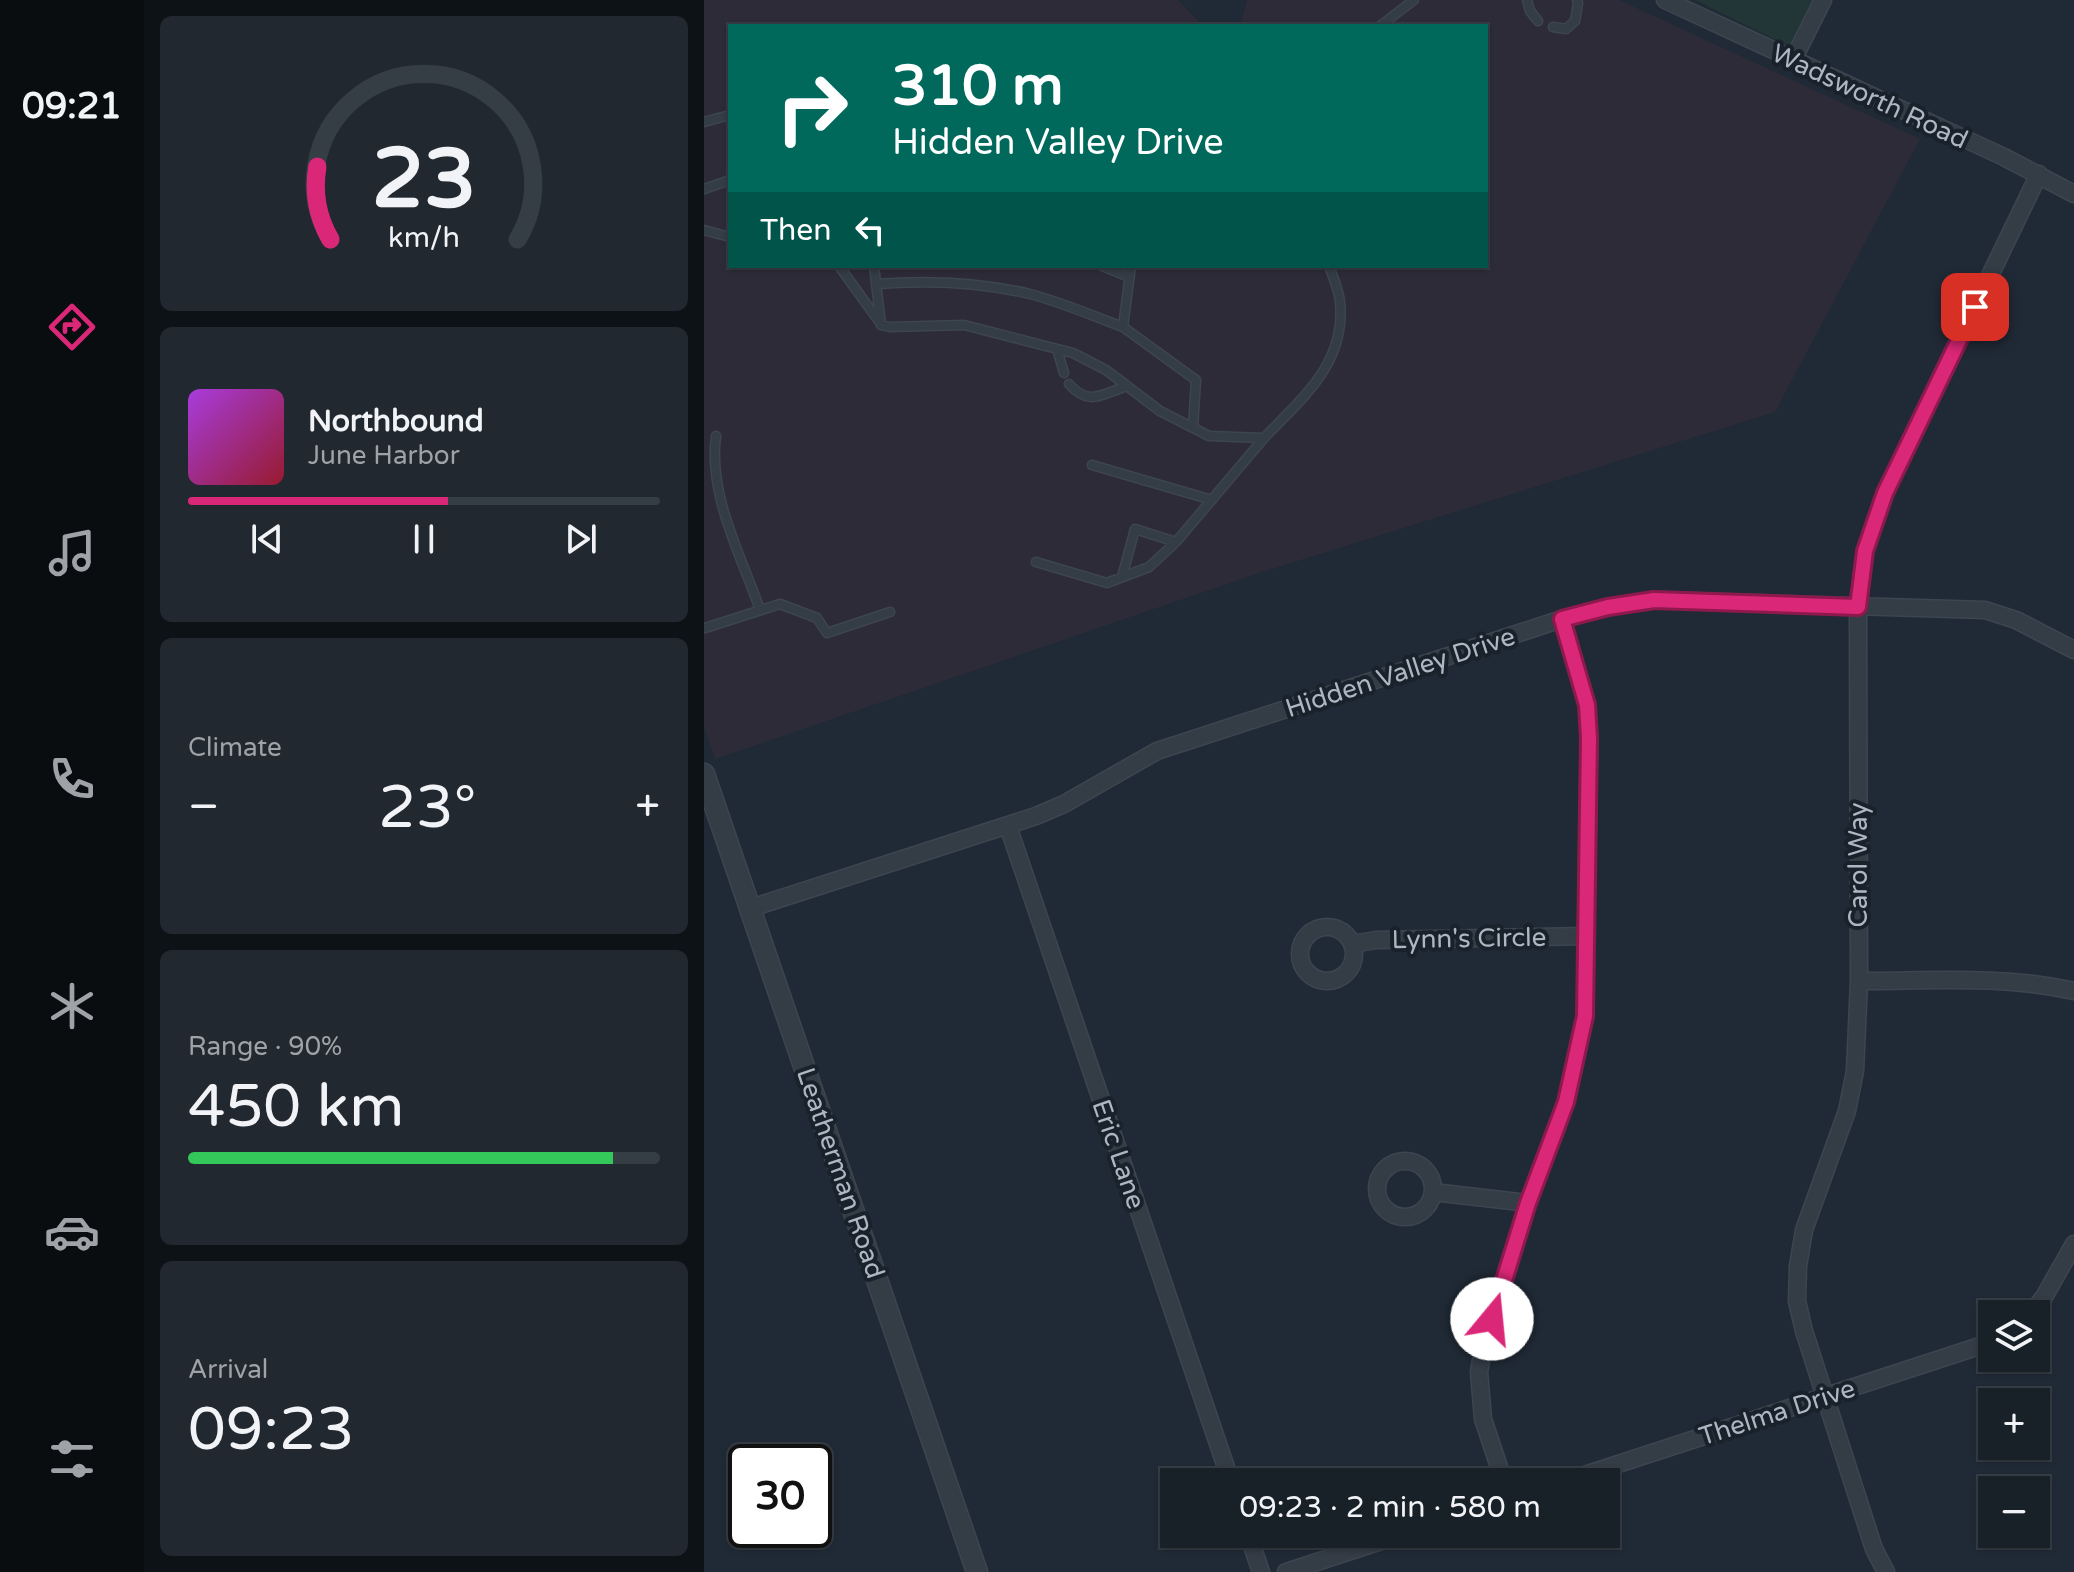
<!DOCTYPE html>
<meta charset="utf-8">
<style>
:root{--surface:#182028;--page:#212830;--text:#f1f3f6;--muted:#9fa3a8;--line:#363e45;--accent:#db2777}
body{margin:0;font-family:"Varela Round",sans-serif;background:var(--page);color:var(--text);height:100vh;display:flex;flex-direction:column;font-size:30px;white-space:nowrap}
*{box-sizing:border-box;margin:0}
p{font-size:26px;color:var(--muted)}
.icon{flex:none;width:44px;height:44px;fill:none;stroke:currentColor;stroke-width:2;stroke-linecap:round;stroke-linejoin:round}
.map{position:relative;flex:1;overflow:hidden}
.details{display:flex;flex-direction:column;gap:16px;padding:16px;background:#0d1216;width:560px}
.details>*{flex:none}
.top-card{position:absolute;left:24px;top:24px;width:760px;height:244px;border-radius:0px;box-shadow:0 2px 6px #0004,0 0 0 2px var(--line);background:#00695c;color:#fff;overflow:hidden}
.tools{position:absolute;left:1274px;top:1300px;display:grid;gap:16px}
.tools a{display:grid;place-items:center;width:72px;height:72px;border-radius:0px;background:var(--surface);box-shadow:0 2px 6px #0004,0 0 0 2px var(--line);font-size:40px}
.speed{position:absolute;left:24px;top:1444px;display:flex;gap:16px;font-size:40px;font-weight:700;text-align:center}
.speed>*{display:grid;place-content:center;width:104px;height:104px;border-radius:50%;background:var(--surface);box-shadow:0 2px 6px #0004,0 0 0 2px var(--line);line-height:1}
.speed .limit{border:4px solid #111;border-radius:12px;background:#fff;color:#111}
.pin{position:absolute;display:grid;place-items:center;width:68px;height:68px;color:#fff;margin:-34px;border-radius:16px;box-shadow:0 4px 12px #0006}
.me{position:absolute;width:88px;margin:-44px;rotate:17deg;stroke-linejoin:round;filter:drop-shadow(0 0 6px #0008)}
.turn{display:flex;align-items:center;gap:28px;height:168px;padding:0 32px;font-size:36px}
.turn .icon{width:104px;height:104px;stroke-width:2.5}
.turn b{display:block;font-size:56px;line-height:68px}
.then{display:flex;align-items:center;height:76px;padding:0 32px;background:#0003;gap:16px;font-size:30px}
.big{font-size:60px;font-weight:600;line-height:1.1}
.details .card{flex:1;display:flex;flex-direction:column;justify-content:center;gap:12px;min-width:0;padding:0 28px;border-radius:12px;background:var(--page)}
.details .dial{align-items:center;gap:0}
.dial svg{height:208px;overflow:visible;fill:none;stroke:var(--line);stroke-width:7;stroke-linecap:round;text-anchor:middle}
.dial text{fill:var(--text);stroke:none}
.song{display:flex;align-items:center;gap:24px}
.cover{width:96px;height:96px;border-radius:12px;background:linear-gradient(135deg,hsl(280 70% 55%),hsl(350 70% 35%))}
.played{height:8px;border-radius:4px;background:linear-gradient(90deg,var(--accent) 55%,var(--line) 55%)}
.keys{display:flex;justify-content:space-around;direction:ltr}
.heat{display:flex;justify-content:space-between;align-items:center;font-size:44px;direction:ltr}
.charge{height:12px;border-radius:6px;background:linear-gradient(90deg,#34c759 90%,var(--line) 0)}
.trip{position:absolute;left:456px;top:1468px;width:460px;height:80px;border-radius:0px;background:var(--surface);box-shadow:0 2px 6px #0004,0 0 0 2px var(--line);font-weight:600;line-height:80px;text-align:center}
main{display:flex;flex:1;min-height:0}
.tab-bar{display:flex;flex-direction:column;width:144px;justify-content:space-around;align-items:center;background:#0a0d10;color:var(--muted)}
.tab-bar .icon{width:56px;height:56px}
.tab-bar .current{color:var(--accent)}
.tab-bar b{font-size:36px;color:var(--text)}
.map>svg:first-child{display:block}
.medical{fill:#2d2b38}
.green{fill:#223537}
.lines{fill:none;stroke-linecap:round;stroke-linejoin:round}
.service-casing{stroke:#3d4550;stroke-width:11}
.minor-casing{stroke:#3d4550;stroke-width:19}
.tertiary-casing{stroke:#3d4550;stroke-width:23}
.service{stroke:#343c46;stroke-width:8}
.minor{stroke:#343c46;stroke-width:16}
.tertiary{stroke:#343c46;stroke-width:20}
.route-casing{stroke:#8e194d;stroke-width:20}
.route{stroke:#db2777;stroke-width:14}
.labels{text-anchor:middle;stroke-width:8;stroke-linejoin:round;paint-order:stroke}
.street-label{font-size:26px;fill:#aeb6c3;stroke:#19212b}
</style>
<main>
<nav class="tab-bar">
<b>09:21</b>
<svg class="icon current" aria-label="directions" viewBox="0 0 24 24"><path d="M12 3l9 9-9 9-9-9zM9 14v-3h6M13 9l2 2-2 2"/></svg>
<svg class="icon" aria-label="music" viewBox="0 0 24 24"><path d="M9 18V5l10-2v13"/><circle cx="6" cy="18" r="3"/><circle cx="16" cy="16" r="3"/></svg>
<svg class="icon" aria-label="phone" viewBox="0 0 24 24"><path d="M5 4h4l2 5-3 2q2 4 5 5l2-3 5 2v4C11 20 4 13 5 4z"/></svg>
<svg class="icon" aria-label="climate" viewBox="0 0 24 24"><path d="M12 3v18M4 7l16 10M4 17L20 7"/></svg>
<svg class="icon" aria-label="car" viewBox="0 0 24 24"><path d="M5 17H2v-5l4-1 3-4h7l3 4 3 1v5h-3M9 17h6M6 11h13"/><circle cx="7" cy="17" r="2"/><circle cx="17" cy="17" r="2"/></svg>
<svg class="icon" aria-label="filters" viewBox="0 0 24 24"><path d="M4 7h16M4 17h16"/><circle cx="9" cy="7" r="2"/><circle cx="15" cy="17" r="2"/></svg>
</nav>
<section class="details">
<div class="card dial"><svg viewBox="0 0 100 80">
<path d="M14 69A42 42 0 1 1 86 69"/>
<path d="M14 69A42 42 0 0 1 9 41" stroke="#db2777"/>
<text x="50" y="56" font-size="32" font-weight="700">23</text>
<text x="50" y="72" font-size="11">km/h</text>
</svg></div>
<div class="card">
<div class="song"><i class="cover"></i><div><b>Northbound</b><p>June Harbor</p></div></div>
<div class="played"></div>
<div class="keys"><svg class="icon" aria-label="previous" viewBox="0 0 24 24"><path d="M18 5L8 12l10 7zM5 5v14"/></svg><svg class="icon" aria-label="pause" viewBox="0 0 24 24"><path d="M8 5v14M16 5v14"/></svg><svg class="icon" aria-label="next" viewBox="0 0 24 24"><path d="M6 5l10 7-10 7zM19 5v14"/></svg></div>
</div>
<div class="card"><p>Climate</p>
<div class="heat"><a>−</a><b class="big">23°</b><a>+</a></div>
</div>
<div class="card"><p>Range · 90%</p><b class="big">450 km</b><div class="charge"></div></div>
<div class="card"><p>Arrival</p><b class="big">09:23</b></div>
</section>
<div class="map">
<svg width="1370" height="1572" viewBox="0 0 1370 1572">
<rect width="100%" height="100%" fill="#202a36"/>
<path class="medical" d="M 0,0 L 474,0 L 499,26 L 26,26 L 26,266 L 782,266 L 782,26 L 536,26 L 543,0 L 915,0 L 1216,139 L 1071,412 L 558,572 L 11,759 L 0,727 Z"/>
<path class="green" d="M 991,0 L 1112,0 L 1088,48 Z"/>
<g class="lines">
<g class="service-casing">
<path id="service" d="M 823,0 L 826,11 L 834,21
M 676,26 L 710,0
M 849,27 L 862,29 L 871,21 L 874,3 L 873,0
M 0,122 L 26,115
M 0,189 L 26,180
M 0,230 L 26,237
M 135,266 L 177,324
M 170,266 L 177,325 L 186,327 L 260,325 L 369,353 L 402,370 L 456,411 L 505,436 L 560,438 C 598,398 642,364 636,302 C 635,290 629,277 625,266
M 398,266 L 425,277
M 427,266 L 419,327 L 492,380 L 489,428
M 173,284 C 224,280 275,282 326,294 C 357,302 389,316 419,327
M 353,349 L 360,373
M 365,384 C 385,407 398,394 423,386
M 12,436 C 4,495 37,555 56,610
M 388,465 L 508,500
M 332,562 L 403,583 L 445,567 L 472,542 L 560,438
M 418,577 L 431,529 L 472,542
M 1,628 L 76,604 L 113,618 L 123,633 L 186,612"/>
</g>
<g class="minor-casing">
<path id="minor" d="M 961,0 L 1300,157 L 1370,194
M 1089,60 L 1119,0
M 304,826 L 527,1482
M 47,908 L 332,816 L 360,804 L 453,751 L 858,619 L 904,607 L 950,600 L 1281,610 L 1312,620 L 1370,650
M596 954a27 27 0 1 1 54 0a27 27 0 1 1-54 0Z
M 648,944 L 672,940 L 882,936
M 1155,981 C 1226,981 1300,975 1370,991
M673 1189a28 28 0 1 1 56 0a28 28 0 1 1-56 0Z
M 729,1192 L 824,1203
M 1326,1314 L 1340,1297 L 1370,1244
M 800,1482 L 779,1419 L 775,1372 L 779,1348 L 824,1203 L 862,1102 L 881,1016 L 885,738 L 883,705 L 858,619
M 859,1482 L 1288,1342
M 544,1534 L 557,1572
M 582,1572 L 699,1534
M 1182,1572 L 1170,1549 L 1100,1331 L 1093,1301 L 1094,1266 L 1100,1230 L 1143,1111 L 1151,1071 L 1155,981 L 1154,607 L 1161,551 L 1181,493 L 1335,174"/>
</g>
<g class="tertiary-casing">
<path id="tertiary" d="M 0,774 L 273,1572"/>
</g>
<use href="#service" class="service"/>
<use href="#minor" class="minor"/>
<use href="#tertiary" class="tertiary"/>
</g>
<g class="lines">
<g class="route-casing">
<path id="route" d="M 788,1319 L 824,1203 L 862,1102 L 881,1016 L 885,738 L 883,705 L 858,619 L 904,607 L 950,600 L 1154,607 L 1161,551 L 1181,493 L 1271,307"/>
</g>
<use href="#route" class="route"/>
</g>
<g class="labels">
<g class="street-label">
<text transform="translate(1166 96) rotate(25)" y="9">Wadsworth Road</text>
<text transform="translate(696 672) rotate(-18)" y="9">Hidden Valley Drive</text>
<text transform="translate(1154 865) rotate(-90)" y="9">Carol Way</text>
<text transform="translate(765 938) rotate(-1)" y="9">Lynn's Circle</text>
<text transform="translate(415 1154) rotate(71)" y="9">Eric Lane</text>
<text transform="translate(137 1173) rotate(71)" y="9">Leatherman Road</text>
<text transform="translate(1073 1412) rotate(-18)" y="9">Thelma Drive</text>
</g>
</g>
</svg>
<div class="tools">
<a><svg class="icon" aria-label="layers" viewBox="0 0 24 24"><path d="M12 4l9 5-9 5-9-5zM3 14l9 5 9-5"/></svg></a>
<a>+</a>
<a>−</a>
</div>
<div class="speed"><div class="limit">30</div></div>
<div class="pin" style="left:1271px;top:307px;background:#d93025"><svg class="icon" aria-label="arrive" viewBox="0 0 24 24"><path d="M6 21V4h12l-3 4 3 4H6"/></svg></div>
<svg class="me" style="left:788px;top:1319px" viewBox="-20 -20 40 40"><circle r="19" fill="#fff"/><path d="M0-13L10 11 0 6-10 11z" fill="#db2777"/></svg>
<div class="trip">09:23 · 2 min · 580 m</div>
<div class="top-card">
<div class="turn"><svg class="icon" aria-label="right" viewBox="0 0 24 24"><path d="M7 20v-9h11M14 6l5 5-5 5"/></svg><div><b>310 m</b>Hidden Valley Drive</div></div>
<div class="then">Then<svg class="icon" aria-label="left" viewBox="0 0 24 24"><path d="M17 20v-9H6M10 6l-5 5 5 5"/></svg></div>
</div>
</div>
</main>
